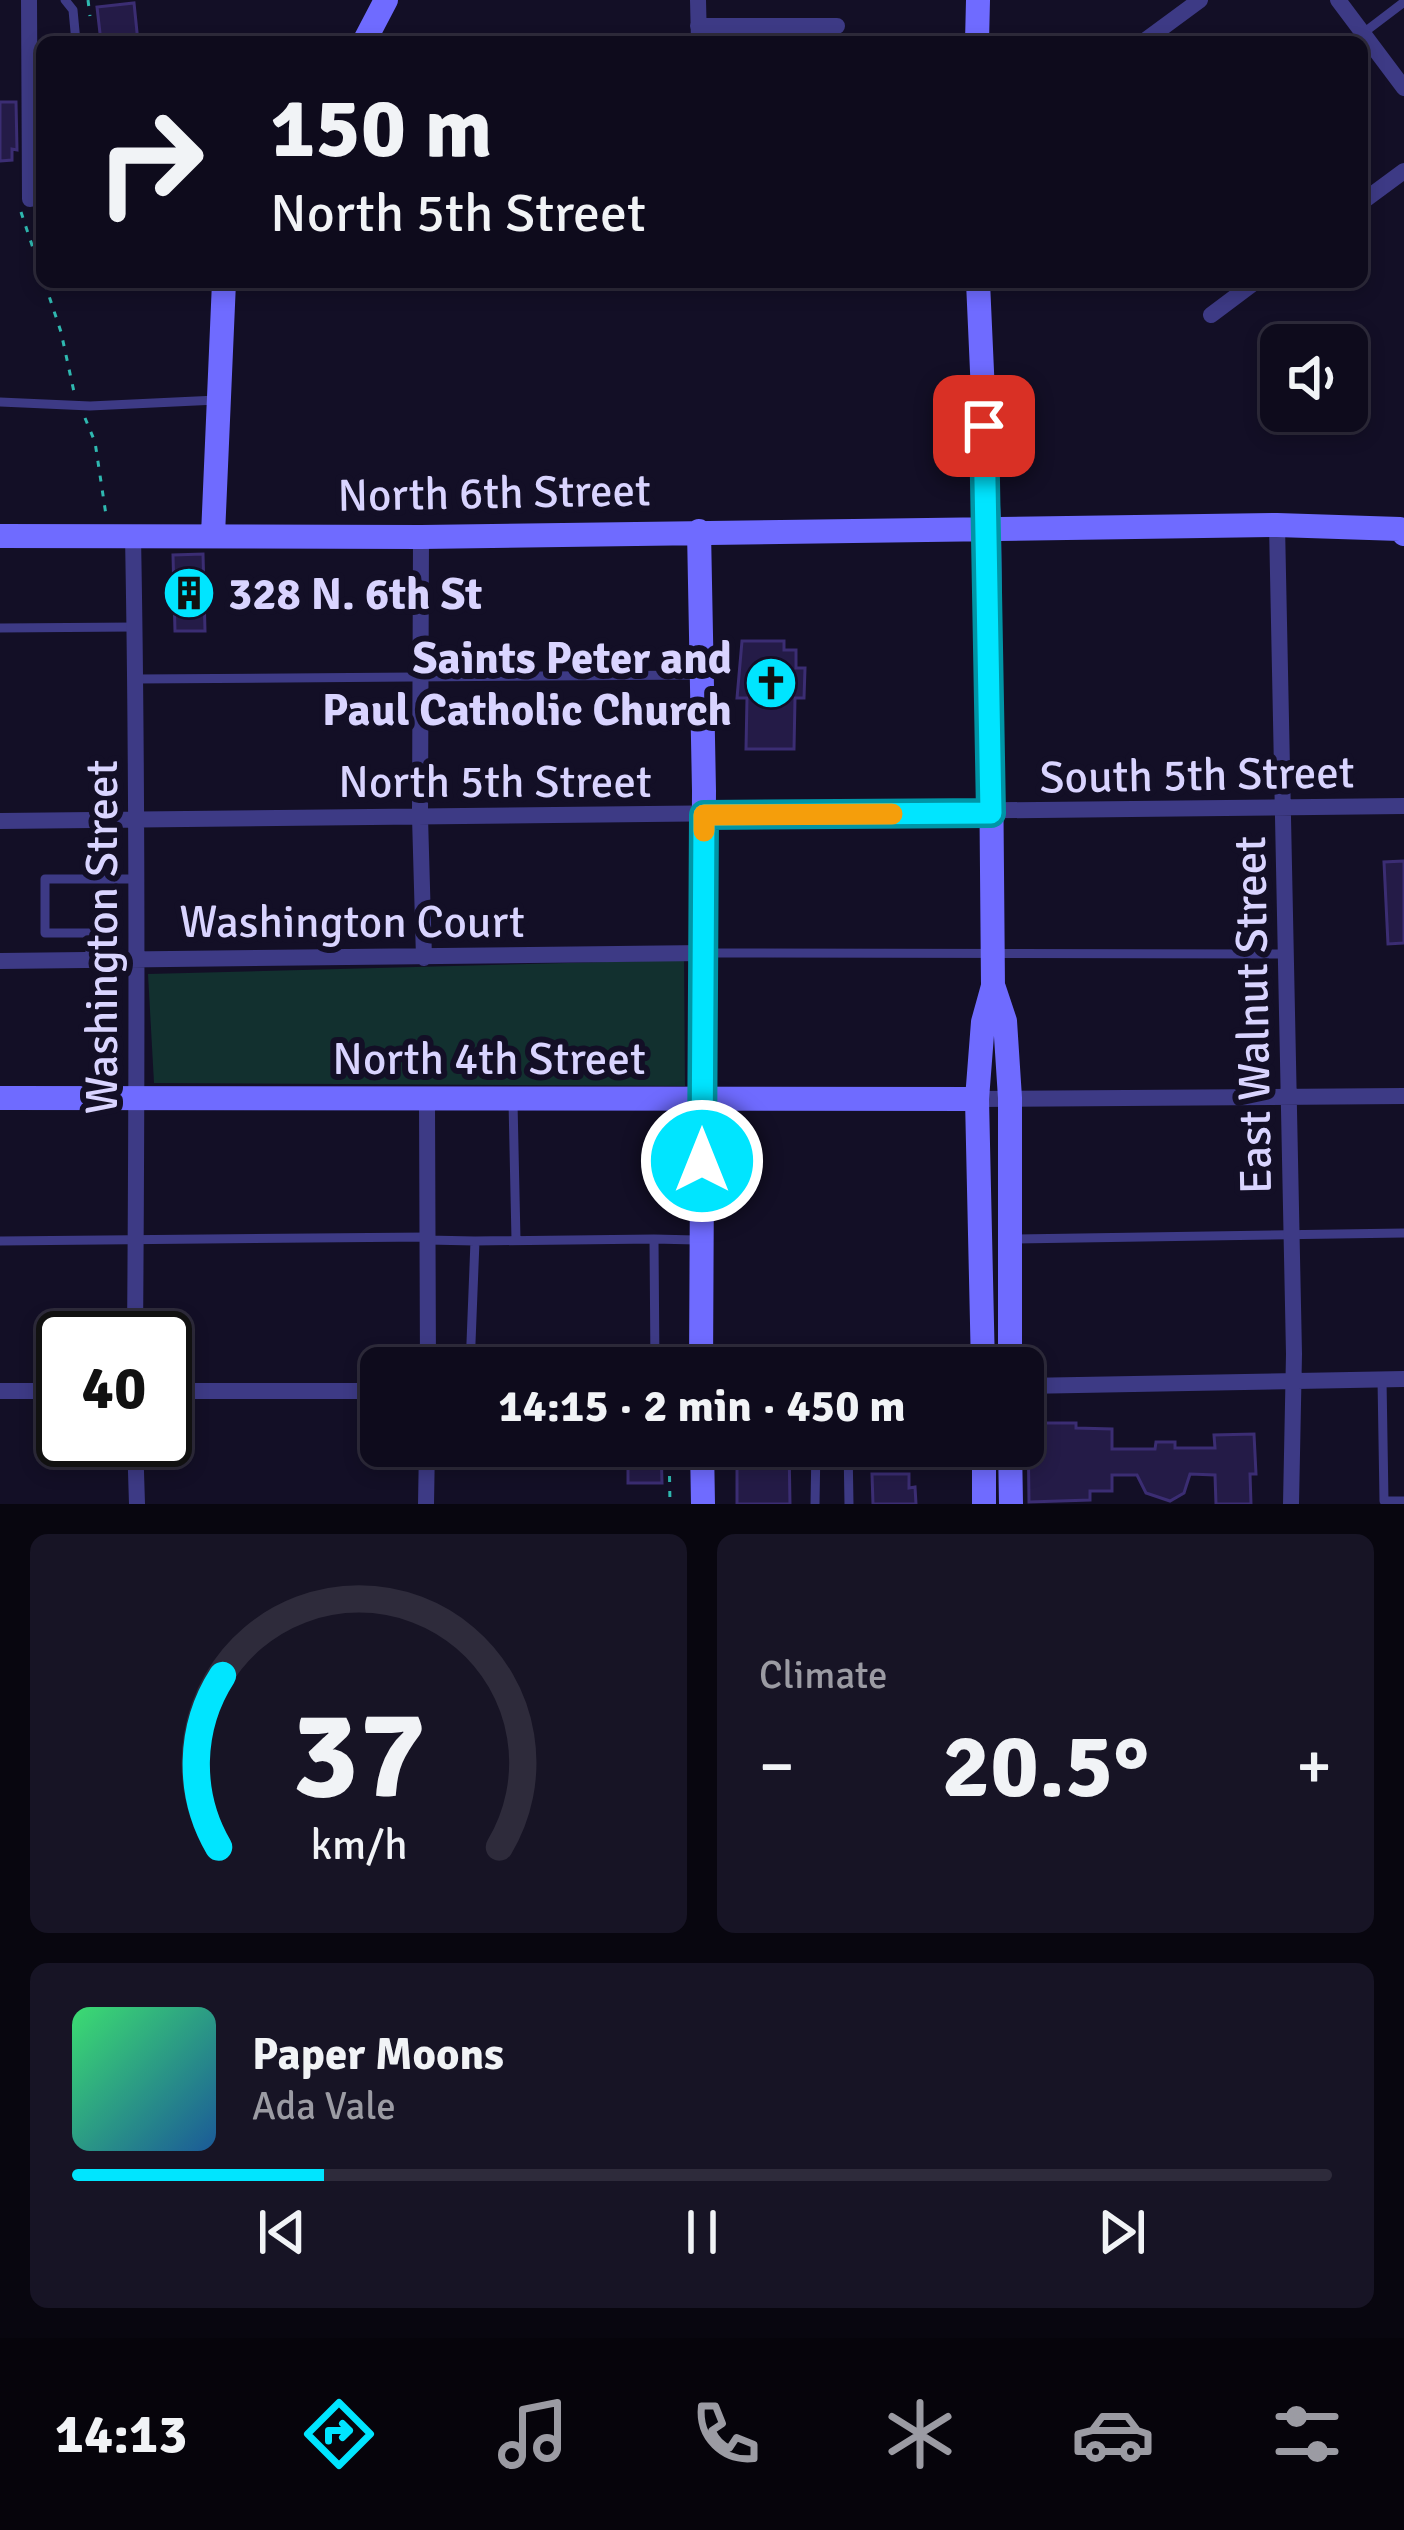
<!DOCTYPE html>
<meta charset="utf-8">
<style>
:root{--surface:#0e0b1c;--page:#171425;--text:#f1f3f6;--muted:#9b9ba3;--line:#2e2b3b;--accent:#00e5ff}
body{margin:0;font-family:Signika,sans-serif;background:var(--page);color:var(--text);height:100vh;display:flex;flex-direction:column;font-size:45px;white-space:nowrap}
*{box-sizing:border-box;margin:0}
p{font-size:39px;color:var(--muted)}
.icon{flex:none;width:66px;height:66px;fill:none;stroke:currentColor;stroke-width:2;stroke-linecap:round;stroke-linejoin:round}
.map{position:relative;height:1504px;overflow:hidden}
.side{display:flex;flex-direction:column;gap:30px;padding:30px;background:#08060f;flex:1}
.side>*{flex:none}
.guide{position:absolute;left:36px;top:36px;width:1332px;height:252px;border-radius:18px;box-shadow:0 6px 18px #0003,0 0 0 3px var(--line);background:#0e0b1c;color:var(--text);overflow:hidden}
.controls{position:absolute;left:1260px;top:324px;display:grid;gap:24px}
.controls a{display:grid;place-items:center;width:108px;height:108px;border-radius:18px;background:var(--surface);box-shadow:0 6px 18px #0003,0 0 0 3px var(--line);font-size:60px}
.speed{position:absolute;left:36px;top:1311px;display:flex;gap:24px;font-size:60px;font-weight:700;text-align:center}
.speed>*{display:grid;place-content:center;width:156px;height:156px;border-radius:50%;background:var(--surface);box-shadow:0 6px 18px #0003,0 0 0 3px var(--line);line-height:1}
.speed .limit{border:6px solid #111;border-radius:18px;background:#fff;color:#111}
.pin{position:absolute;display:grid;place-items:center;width:102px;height:102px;color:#fff;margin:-51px;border-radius:24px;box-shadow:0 6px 18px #0006}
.me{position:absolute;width:132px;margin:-66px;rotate:0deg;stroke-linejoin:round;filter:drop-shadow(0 0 9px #0008)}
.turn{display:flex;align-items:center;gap:42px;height:252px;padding:0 36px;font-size:54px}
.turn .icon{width:156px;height:156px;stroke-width:2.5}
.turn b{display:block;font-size:84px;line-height:102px}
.big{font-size:90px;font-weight:800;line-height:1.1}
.side .card{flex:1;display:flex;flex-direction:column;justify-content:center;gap:18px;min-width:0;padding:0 42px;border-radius:18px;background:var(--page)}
.side .dial{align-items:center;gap:0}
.dial svg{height:312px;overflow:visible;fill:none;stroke:var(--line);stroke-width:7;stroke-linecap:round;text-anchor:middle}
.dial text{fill:var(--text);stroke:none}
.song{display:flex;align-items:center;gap:36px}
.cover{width:144px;height:144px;border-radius:18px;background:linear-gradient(135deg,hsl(140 70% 55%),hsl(210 70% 35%))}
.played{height:12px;border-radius:6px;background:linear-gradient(90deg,var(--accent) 20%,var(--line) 20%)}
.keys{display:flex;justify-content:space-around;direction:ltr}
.heat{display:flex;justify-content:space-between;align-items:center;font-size:66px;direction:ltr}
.side .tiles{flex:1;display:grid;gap:30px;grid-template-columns:1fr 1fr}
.card:last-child{grid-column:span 2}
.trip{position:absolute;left:360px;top:1347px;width:684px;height:120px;border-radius:18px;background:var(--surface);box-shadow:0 6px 18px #0003,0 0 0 3px var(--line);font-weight:800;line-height:120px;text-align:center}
.tab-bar{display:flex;height:192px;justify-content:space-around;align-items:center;background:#06040b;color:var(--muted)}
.tab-bar .icon{width:84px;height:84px}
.tab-bar .current{color:var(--accent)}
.tab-bar b{font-size:54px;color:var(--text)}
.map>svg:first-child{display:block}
.green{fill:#12302f}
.building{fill:#241b47;stroke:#3b2d73;stroke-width:3}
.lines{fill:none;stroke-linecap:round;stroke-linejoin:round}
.path{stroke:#2fb8b0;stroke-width:3;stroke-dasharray:6 9;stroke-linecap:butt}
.lane{stroke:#3d3a85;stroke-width:9}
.street{stroke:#3d3a85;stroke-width:16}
.secondary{stroke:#6f6bff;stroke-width:24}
.route-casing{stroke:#0095a6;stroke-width:30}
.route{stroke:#00e5ff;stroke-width:21}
.slow{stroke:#f59e0b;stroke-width:21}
.labels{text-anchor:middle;stroke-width:12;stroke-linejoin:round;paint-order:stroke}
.street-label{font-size:45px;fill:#d9d4ff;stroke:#130f26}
.poi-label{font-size:45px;font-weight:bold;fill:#d9d4ff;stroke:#130f26;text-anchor:start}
</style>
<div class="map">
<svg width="1404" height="1504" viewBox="0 0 1404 1504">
<rect width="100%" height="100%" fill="#130f26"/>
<path class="green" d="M 684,960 L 685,1086 L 154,1083 L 148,974 Z"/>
<path class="building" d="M 134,3 L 138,42 L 101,42 L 97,7 Z
M 0,102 L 16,102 L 17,150 L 12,149 L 12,160 L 0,161 Z
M 203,554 L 205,631 L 175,631 L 173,555 Z
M 742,641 L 784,641 L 784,650 L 796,650 L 796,668 L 805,668 L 804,698 L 795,698 L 794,749 L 746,749 L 747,698 L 737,698 Z
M 1404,861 L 1404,943 L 1388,944 L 1384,862 Z
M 1028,1423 L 1076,1423 L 1076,1428 L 1112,1429 L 1112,1449 L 1155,1449 L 1156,1442 L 1175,1442 L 1175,1448 L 1215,1448 L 1214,1435 L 1254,1434 L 1256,1474 L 1250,1474 L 1251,1504 L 1216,1504 L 1215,1475 L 1190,1474 L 1184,1493 L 1170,1501 L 1146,1493 L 1137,1475 L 1112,1475 L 1112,1491 L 1090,1491 L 1090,1500 L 1029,1502 Z
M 628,1446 L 661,1446 L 662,1483 L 628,1483 Z
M 737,1446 L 789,1446 L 790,1504 L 737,1504 Z
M 872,1474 L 909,1474 L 909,1488 L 915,1487 L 916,1504 L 873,1504 Z"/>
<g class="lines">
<path class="path" d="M 88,0 L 90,16
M 21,212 L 61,332 L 74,392
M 85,418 L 95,442 L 106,515
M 669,1446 L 670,1504"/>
<path class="lane" d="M 65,0 L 73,10 L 76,42
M 1362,34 L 1404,2
M 0,402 L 90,406 L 217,400
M 0,628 L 135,627
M 136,679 L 702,675
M 704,953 L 1286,954
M 90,959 L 90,933 L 45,933 L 45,879 L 137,879
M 513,1102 L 516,1240
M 654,1239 L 696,1240
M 1013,1239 L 1404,1233
M 427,1240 L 475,1241
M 0,1241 L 427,1237
M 470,1368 L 475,1241 L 654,1239 L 655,1368
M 1382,1379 L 1384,1501 L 1404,1501
M 848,1446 L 849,1504
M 815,1461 L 848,1459
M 815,1504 L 816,1446"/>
<path class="street" d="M 29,0 L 30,199
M 698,0 L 699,42
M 1338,0 L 1404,88
M 698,26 L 837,26
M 1143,42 L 1200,0
M 1362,202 L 1404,171
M 1211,315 L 1255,282
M 1277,525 L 1294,1354 L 1291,1504
M 133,536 C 138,804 137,1071 135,1338
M 421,537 L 420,817 L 424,958
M 0,821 L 1404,806
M 0,961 L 704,953
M 977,1099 L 1404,1096
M 427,1102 L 428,1368
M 1023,1386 L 1404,1379
M 0,1391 L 63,1391
M 165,1391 L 381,1391
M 135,1440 L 137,1504
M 426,1504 L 427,1446"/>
<path class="secondary" d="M 364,42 L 386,0
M 977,42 L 978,0
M 978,282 L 989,527 L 993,986 L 983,1022 L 977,1099 L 983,1368
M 699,531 L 704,791 L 701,1368
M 213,535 L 224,282
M 0,536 L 421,537 L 1277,525 L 1400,529 L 1404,534
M 994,988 L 1005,1021 L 1010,1098 L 1010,1368
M 0,1098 L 977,1099
M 702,1446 L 703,1504
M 1010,1446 L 1011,1504
M 984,1504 L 984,1446"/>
</g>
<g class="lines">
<g class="route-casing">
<path id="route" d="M 702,1161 L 704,815 L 991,813 L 984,426"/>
</g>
<use href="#route" class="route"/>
<path class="slow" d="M 704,831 L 704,815 L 892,814"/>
</g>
<defs>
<g id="building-disc" transform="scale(2.7)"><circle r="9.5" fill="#00e5ff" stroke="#130f26"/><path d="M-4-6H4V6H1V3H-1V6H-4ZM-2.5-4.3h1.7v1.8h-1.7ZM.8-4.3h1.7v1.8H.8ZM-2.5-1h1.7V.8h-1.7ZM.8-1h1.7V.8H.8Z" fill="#111"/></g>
<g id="church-disc" transform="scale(2.7)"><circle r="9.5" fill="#00e5ff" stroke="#130f26"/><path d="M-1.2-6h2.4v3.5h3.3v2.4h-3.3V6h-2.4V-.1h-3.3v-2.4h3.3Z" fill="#111"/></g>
</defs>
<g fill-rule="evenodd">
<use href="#building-disc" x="189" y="593"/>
<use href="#church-disc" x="771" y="683"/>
</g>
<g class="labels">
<g class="street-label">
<text transform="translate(494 492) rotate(-1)" y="16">North 6th Street</text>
<text transform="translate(1197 774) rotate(-1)" y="16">South 5th Street</text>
<text x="495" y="797">North 5th Street</text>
<text x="352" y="937">Washington Court</text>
<text transform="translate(101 937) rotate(-90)" y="16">Washington Street</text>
<text transform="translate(1252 1015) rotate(-91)" y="16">East Walnut Street</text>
<text x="489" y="1074">North 4th Street</text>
</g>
<g class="poi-label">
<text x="228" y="609">328 N. 6th St</text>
<text x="732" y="673" text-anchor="end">Saints Peter and<tspan x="732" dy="52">Paul Catholic Church</tspan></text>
</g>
</g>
</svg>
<div class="controls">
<a><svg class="icon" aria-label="sound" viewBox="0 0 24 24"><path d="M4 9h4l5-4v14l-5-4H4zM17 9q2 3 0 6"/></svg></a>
</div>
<div class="speed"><div class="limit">40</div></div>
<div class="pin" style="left:984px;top:426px;background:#d93025"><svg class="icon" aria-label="arrive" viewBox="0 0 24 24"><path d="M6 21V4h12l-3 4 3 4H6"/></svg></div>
<svg class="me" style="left:702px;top:1161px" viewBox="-20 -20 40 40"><circle r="17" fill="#00e5ff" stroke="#fff" stroke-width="3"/><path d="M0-11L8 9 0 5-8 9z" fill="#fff"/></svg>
<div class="trip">14:15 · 2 min · 450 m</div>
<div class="guide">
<div class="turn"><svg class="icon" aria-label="right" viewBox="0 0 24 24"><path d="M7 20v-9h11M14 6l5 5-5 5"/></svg><div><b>150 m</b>North 5th Street</div></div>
</div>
</div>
<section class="side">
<div class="tiles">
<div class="card dial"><svg viewBox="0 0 100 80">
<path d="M14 69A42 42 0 1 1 86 69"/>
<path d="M14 69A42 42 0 0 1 15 25" stroke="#00e5ff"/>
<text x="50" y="56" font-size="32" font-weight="700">37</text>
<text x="50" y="72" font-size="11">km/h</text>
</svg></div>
<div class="card"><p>Climate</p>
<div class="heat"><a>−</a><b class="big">20.5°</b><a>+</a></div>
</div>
<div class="card">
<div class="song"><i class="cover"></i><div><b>Paper Moons</b><p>Ada Vale</p></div></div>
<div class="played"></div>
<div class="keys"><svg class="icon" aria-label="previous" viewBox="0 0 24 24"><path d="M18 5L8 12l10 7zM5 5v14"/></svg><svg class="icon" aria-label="pause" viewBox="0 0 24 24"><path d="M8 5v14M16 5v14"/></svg><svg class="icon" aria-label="next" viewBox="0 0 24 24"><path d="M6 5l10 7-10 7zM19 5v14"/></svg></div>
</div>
</div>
</section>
<nav class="tab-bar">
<b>14:13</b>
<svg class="icon current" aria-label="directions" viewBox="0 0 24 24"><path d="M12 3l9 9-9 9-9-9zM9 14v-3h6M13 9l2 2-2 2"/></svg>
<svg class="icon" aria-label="music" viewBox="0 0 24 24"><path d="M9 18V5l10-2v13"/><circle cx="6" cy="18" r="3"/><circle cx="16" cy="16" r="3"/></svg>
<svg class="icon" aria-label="phone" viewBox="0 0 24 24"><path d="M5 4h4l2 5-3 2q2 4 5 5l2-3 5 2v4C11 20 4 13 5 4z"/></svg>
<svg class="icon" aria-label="climate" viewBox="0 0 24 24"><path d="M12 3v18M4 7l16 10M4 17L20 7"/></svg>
<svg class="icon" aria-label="car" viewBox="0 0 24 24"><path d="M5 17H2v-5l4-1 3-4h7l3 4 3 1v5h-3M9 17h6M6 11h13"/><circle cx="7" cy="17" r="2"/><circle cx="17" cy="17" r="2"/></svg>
<svg class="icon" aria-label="filters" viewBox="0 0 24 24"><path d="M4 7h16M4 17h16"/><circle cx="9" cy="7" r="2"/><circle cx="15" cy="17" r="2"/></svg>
</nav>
